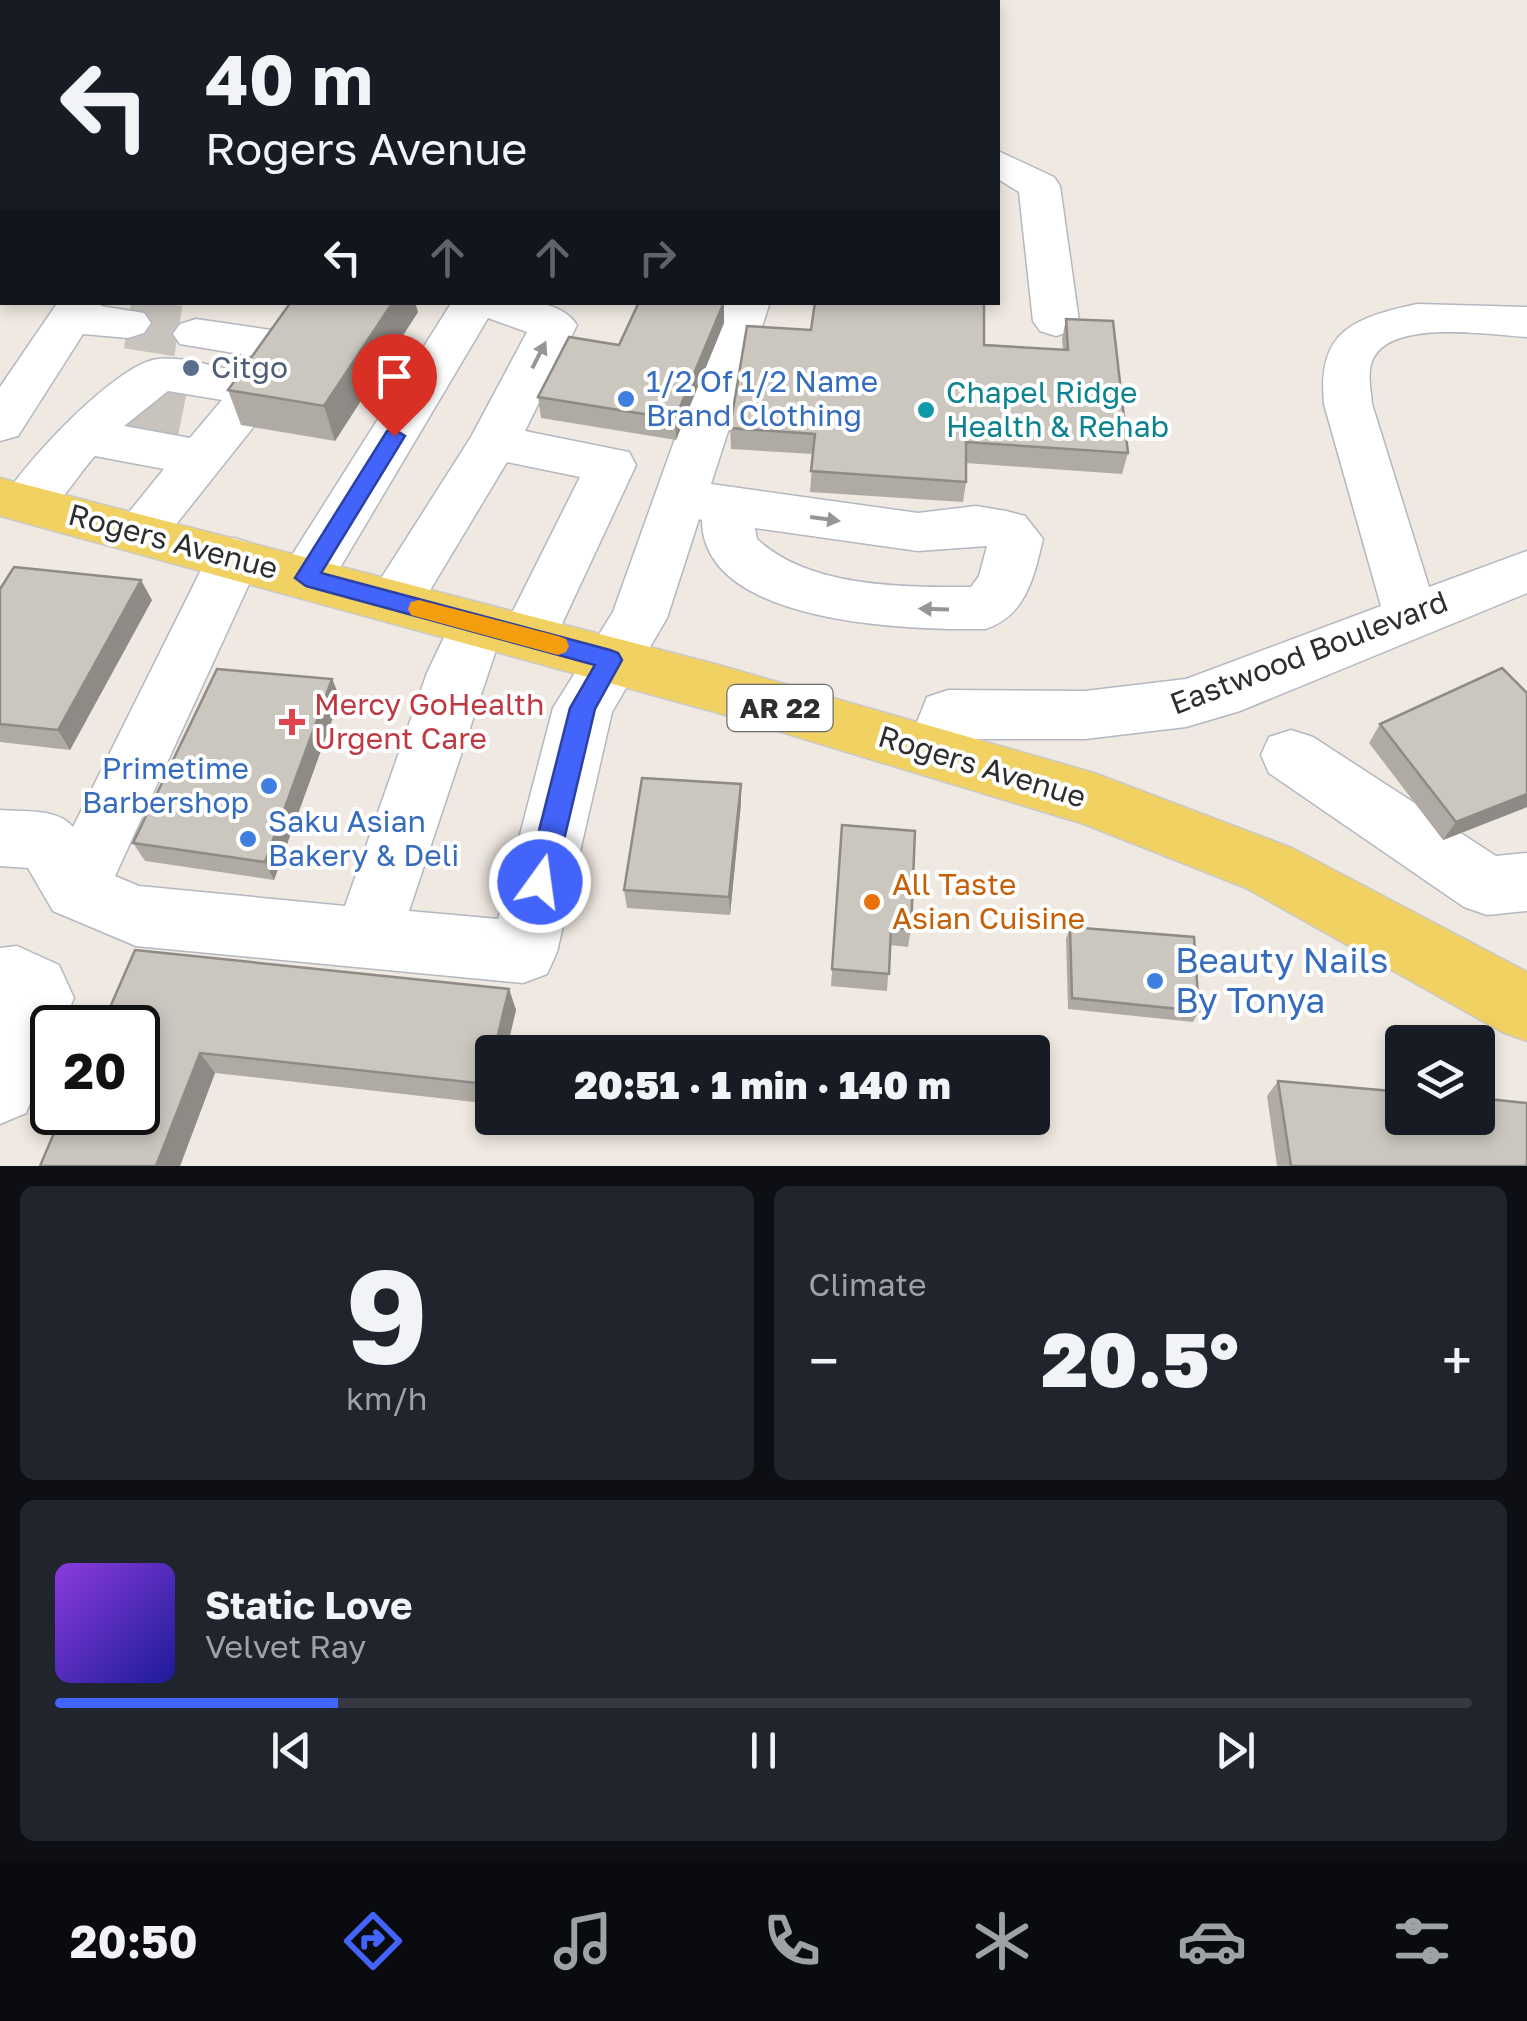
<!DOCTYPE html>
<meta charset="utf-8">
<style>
:root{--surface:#171b24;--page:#20242c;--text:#f1f3f6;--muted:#9ea1a6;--line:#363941;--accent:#4264fb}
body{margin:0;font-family:"Golos Text",sans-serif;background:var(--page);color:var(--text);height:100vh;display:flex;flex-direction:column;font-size:38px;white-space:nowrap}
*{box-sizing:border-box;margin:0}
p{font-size:32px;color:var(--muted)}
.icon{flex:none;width:55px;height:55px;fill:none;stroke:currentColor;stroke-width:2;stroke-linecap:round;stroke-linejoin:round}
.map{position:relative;height:1166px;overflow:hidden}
.panel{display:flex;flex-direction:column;gap:20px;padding:20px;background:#0d0f14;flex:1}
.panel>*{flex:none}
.banner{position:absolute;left:0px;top:0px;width:1000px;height:305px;box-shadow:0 5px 15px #0003;background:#171b24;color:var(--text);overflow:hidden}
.fabs{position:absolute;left:1385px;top:1025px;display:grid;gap:20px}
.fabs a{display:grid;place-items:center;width:110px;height:110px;border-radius:10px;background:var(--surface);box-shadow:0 5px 15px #0003;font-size:50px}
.speed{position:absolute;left:30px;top:1005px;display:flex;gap:20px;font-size:50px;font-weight:700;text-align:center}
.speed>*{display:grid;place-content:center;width:130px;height:130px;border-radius:50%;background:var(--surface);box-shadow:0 5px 15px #0003;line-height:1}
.speed .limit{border:5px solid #111;border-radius:15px;background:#fff;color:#111}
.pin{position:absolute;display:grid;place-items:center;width:85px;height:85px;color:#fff;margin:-102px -42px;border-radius:50% 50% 50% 0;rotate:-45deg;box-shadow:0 0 10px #0007}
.pin .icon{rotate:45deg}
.me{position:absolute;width:110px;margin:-55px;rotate:14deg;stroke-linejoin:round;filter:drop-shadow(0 0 8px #0008)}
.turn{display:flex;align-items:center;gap:35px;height:210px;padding:0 40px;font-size:45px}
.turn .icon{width:130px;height:130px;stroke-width:2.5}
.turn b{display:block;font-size:70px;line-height:85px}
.lanes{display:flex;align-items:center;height:95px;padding:0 40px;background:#0003;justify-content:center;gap:50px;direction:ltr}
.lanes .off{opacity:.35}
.big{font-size:75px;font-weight:800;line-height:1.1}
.panel .tile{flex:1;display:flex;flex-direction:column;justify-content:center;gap:15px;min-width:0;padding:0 35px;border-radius:15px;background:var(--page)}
.panel .dial{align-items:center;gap:0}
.dial b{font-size:130px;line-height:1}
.song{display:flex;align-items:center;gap:30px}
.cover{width:120px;height:120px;border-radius:15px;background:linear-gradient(135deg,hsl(270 70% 55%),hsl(240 70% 35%))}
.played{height:10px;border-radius:5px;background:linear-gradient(90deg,var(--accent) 20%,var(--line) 20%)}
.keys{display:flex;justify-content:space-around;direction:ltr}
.heat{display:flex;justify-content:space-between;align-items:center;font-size:55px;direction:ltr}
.panel .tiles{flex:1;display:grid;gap:20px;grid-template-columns:1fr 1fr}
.tile:last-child{grid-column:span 2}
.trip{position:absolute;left:475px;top:1035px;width:575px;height:100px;border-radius:10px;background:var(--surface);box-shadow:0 5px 15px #0003;font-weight:800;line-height:100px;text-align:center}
.tabs{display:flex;height:160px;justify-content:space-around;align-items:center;background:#090b0e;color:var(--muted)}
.tabs .icon{width:70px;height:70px}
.tabs .on{color:var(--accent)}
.tabs b{font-size:45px;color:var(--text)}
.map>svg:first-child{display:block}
.water{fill:#75cff0}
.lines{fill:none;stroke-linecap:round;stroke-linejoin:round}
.minor-tunnel{stroke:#c8c4bd;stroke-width:51;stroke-dasharray:51 25;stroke-linecap:butt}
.minor-casing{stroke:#b4b7c1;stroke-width:3}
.major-casing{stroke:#c9c9c9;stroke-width:3}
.minor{fill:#fff;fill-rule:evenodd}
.major{fill:#f2d163;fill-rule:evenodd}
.wall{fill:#afaba4}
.shaded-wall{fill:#8e8b86}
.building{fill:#cbc7bf;stroke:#8e8b86;stroke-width:2.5}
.oneway{fill:#969696}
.route{fill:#4264fb;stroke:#2b41a3;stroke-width:2.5}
.slow{fill:#f59e0b}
.service-dot{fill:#5c6f8a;stroke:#fff;stroke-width:4}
.shop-dot{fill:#3f7fe0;stroke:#fff;stroke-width:4}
.culture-dot{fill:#0f9aa8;stroke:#fff;stroke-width:4}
.health-dot{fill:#e0444e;stroke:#fff;stroke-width:4}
.food-dot{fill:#e8710a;stroke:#fff;stroke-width:4}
.labels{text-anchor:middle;stroke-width:8;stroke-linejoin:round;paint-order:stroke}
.shield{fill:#fff;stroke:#6d6d6d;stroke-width:2.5}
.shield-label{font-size:28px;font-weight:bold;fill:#2e2e2e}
.service-label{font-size:30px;fill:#4e5e75;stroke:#fff;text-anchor:start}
.shop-label{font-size:30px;fill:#366cbe;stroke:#fff;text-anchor:start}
.culture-label{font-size:30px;fill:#0d838f;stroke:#fff;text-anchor:start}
.street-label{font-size:30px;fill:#2e2e2e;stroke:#fff}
.health-label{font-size:30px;fill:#be3a42;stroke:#fff;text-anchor:start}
.food-label{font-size:30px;fill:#c56008;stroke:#fff;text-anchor:start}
.near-shop-label{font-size:35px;fill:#366cbe;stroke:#fff;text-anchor:start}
</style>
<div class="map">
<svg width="1527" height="1166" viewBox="0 0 1527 1166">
<rect width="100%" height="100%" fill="#efe9e1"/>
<path class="water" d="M 574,0 L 982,0 L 982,2 L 582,2 Z"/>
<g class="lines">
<path class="minor-tunnel" d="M 128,323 L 196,334
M 132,406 L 186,417"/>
<g class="minor-casing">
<path id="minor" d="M 352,0 L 386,0 L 388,2 L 353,2 Z
M 998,151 L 1054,177 L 1060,186 L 1079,321 L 1072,331 L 1056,336 L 1040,331 L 1033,321 L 1019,192 L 998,179 Z
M 58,302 L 103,302 L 101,306 L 144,313 L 151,323 L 144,333 L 128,338 L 83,334 L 18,436 L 0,441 L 0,387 Z
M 452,302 C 488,302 555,291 577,325 L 525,431 L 629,452 L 636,465 L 548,654 L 528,660 L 508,654 L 500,638 L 409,911 L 498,919 L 553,708 L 613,612 L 724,302 L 770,302 L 711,484 L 918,513 L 976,506 L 1006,511 L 1025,516 L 1043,539 C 1034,577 1026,616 985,629 C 910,630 702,625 702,520 L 699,519 L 667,618 L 612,712 L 557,952 L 547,974 L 523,983 L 136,946 L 53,911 L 28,868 L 0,866 L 0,810 C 23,812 58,808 73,827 L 207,558 L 215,544 L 234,538 L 253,544 L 261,558 L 115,876 L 139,886 L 345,906 L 427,673 L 457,610 L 477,603 L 497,610 L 505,625 L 501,635 L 580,477 L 507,462 L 414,617 L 394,623 L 374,617 L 366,602 L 471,437 L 527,332 L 488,318 L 325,593 L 306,599 L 287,593 L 279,578 L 287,563 ZM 755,528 L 918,551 L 987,546 L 979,576 L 971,587 C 902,587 810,588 757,539 Z
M 1417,304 L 1527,307 L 1527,337 C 1490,335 1395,319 1374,357 C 1366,371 1371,389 1372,404 L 1429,587 L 1527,551 L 1527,593 L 1240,711 L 1186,727 L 1085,739 L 970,739 L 957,770 L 935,777 L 913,770 L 905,752 L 927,697 L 948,690 L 1085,691 L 1186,679 L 1381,606 L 1324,404 C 1317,330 1354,318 1417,304 Z
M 196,319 L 299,334 L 305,345 L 274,401 L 158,547 L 139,552 L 120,547 L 112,533 L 164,469 L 95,456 C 68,485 52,530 8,517 L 0,504 C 20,467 116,363 158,359 C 184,356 217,368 243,372 L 252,356 L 180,344 L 173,334 L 180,324 ZM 168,391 L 222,400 L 190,438 L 124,426 Z
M 1291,730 L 1313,737 L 1496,856 L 1527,853 L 1527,911 L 1487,915 L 1464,907 L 1269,773 L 1261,755 L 1269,737 Z
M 17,946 L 59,965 L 74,998 L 61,1028 L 52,1028 L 52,1049 L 26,1113 L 0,1124 L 0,948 Z"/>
</g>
<g class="major-casing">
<path id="major" d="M 0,478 L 715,664 L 1094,773 L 1292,848 L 1527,972 L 1527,1041 L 1502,1032 L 1246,888 L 1084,824 L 715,712 L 0,516 Z"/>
</g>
<use href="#minor" class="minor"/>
<use href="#major" class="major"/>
</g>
<path class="wall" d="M 418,312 L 335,441 L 241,425 L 228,390 Z
M 1066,319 L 1128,453 L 1122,474 L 966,463 L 966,482 L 963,502 L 810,492 L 813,454 L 731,449 L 730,428 L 811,330 L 1063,350 L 1062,339 Z
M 724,323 L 676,440 L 541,418 L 538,397 L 619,345 Z
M 0,589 L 152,600 L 70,750 L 0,742 Z
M 332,679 L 340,698 L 274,880 L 145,861 L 133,843 Z
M 1527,693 L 1527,807 L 1443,840 L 1369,743 L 1380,724 Z
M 741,803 L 730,915 L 627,908 L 624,890 Z
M 842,825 L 911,929 L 908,947 L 890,945 L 887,991 L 831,986 Z
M 1070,927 L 1199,1011 L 1193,1022 L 1068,1009 L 1066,939 Z
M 509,989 L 516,1010 L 506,1052 L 492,1052 L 492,1104 L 215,1073 L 180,1166 L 40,1166 L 138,1028 Z
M 1278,1081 L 1527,1166 L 1277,1166 L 1267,1096 Z"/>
<path class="shaded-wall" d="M 393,302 L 415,302 L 418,312 L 335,441 L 324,406 Z
M 724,302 L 724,323 L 676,440 L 675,419 Z
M 141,580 L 152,600 L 70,750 L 58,730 Z
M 332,679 L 340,698 L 274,880 L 265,862 Z
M 741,784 L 741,803 L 730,915 L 729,897 Z
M 1527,794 L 1527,807 L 1443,840 L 1456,822 Z
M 509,989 L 516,1010 L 506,1052 L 494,1052 Z
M 200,1053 L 215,1073 L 180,1166 L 156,1166 Z
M 492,1057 L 492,1102 L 486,1084 Z"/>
<path class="building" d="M 291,302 L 393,302 L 324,406 L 228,390 Z
M 639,302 L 724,302 L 675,419 L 538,397 L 569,337 L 619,345 Z
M 815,302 L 984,302 L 984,345 L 1068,350 L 1066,319 L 1113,321 L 1128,453 L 966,442 L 966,482 L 811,471 L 815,434 L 730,428 L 747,326 L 811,330 Z
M 14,567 L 141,580 L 58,730 L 0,724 L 0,589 Z
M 1502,668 L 1527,693 L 1527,794 L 1456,822 L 1380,724 Z
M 217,669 L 332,679 L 265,862 L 133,843 Z
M 642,778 L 741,784 L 729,897 L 624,890 Z
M 842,825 L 915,831 L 911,929 L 891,927 L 889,974 L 832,969 Z
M 1070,927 L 1194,937 L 1199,1011 L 1072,998 Z
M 135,950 L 509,989 L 486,1084 L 200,1053 L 156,1166 L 40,1166 L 63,1112 L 138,1112 L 138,1028 L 101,1028 Z
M 1278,1081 L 1402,1092 L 1402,1118 L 1478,1118 L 1478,1098 L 1527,1103 L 1527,1166 L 1291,1166 Z"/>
<defs><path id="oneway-solid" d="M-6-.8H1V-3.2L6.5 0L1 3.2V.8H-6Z" transform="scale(2.5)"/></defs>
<g class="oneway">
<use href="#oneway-solid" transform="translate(539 355) rotate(-63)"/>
<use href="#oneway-solid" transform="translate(825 519) rotate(8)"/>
<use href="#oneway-solid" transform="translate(934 609) rotate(-178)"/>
</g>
<path class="route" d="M 394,429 L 405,436 L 321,573 L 610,650 L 618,653 L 622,660 L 595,709 L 554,882 L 550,891 L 540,894 L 530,891 L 526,882 L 570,708 L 595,665 L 306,586 L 295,578 L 387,431 Z"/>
<path class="slow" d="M 419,600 L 558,636 L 566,639 L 569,646 L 566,652 L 558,655 L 411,615 L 408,609 L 411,602 Z"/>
<circle class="service-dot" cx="191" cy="368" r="10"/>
<g class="shop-dot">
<circle cx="626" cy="399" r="10"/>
<circle cx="269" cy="786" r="10"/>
<circle cx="248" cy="839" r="10"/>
<circle cx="1155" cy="981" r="10"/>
</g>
<circle class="culture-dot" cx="926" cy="410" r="10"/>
<path class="health-dot" d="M287 707h10v10h10v10h-10v10h-10v-10h-10v-10h10z"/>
<circle class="food-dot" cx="872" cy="902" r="10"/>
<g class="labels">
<rect class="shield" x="727.5" y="685" width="105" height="46" rx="8"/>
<g class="shield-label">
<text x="780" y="718">AR 22</text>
</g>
<g class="service-label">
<text x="211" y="378">Citgo</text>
</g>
<g class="shop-label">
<text x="646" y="392">1/2 Of 1/2 Name<tspan x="646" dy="34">Brand Clothing</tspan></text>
<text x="249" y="779" text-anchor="end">Primetime<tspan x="249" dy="34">Barbershop</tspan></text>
<text x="268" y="832">Saku Asian<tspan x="268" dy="34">Bakery &amp; Deli</tspan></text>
</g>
<g class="culture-label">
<text x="946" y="403">Chapel Ridge<tspan x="946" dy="34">Health &amp; Rehab</tspan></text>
</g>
<g class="street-label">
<text transform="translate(173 542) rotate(15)" y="10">Rogers Avenue</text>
<text transform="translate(1309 653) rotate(-21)" y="10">Eastwood Boulevard</text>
<text transform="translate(982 767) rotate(17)" y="10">Rogers Avenue</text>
</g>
<g class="health-label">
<text x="314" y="715">Mercy GoHealth<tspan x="314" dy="34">Urgent Care</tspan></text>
</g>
<g class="food-label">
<text x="892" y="895">All Taste<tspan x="892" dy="34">Asian Cuisine</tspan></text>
</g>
<g class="near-shop-label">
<text x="1175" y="973">Beauty Nails<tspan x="1175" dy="40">By Tonya</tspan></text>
</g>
</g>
</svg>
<div class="fabs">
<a><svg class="icon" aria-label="layers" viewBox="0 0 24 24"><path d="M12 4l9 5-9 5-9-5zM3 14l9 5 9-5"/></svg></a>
</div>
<div class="speed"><div class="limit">20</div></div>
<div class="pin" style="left:394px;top:436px;background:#d93025"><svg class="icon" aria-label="arrive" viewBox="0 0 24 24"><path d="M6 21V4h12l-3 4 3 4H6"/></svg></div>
<svg class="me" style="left:540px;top:882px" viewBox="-20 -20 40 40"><circle r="17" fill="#4264fb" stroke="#fff" stroke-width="3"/><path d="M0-11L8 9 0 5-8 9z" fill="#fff"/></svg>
<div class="trip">20:51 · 1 min · 140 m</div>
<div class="banner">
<div class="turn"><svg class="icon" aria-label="left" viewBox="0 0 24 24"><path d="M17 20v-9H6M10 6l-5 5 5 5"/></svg><div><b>40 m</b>Rogers Avenue</div></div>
<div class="lanes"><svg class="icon" aria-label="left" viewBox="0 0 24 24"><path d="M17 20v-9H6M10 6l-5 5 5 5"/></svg><svg class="icon off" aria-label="ahead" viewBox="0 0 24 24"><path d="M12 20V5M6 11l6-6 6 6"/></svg><svg class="icon off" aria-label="ahead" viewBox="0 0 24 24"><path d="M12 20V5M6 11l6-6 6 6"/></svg><svg class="icon off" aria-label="right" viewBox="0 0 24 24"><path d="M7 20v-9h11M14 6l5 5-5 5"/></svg></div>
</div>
</div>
<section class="panel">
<div class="tiles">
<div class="tile dial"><b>9</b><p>km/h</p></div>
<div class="tile"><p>Climate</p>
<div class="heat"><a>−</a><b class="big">20.5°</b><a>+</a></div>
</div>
<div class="tile">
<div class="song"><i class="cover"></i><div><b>Static Love</b><p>Velvet Ray</p></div></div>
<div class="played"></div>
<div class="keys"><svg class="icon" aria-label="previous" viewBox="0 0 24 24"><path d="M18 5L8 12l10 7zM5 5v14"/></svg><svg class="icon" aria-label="pause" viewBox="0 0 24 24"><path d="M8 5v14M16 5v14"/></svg><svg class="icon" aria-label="next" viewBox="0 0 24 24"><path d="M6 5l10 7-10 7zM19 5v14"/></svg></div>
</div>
</div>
</section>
<nav class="tabs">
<b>20:50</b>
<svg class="icon on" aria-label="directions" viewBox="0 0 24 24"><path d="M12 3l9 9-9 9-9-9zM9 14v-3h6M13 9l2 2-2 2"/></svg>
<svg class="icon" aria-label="music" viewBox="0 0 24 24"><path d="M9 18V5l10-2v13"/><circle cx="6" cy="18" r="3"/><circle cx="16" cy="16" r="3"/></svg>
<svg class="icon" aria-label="phone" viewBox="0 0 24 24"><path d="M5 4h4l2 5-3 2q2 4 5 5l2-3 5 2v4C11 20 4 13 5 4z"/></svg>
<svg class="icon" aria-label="climate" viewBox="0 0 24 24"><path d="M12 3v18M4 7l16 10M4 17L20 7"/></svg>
<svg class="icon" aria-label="car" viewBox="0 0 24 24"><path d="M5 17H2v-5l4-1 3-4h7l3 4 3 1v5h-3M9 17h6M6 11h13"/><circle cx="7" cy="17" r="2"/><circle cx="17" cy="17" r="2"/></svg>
<svg class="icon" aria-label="filters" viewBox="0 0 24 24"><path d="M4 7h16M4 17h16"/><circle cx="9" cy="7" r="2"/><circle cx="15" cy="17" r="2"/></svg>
</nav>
